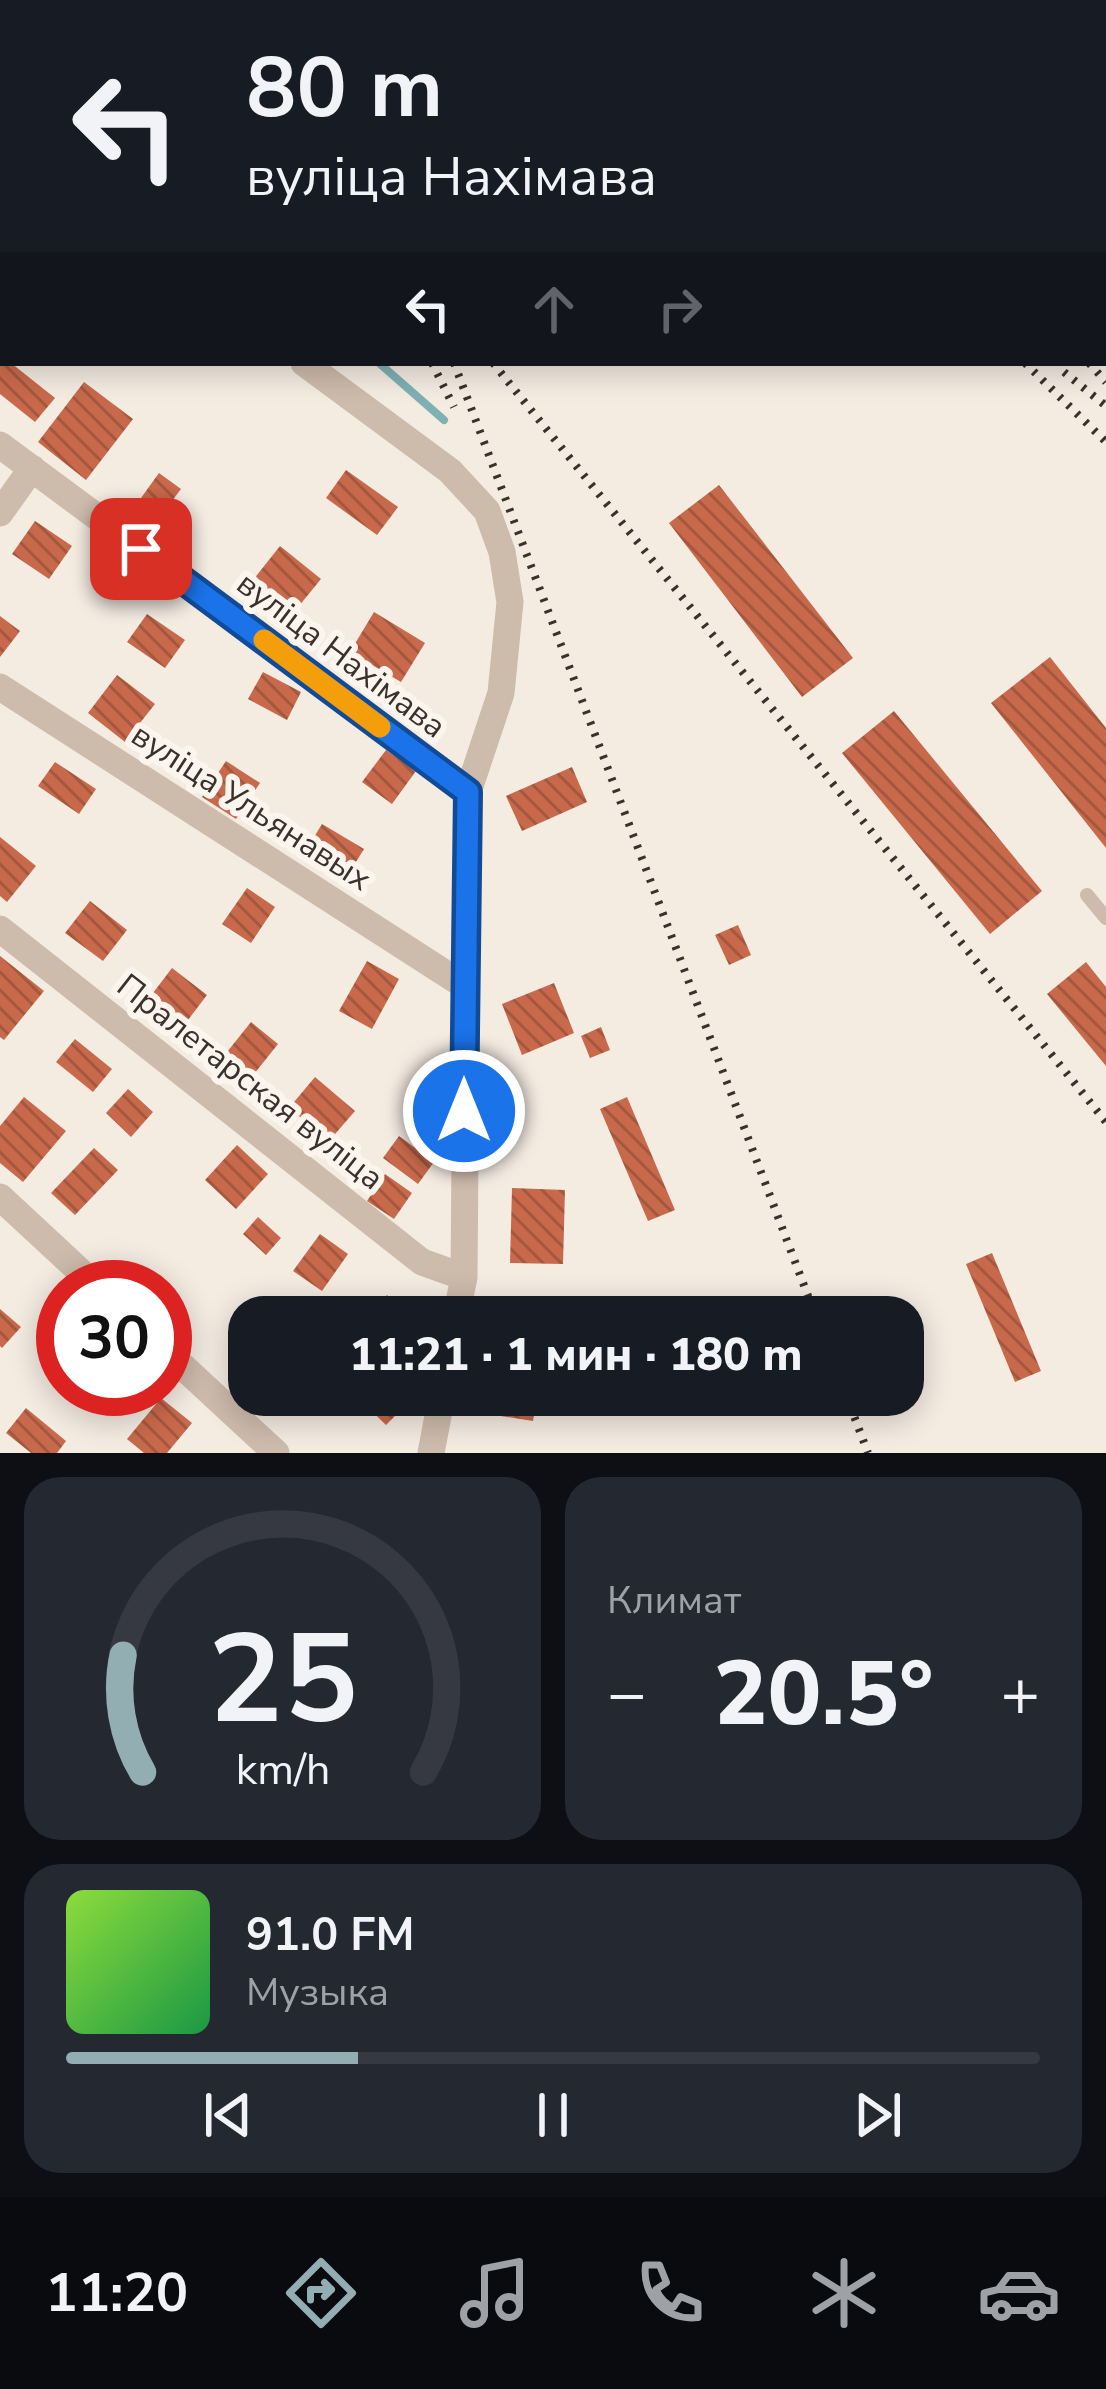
<!DOCTYPE html>
<html lang="ru">
<meta charset="utf-8">
<style>
:root{--surface:#171b24;--page:#242831;--text:#f1f3f6;--muted:#9ea1a6;--line:#363941;--accent:#92aeb2}
body{margin:0;font-family:"Nunito Sans",sans-serif;background:var(--page);color:var(--text);height:100vh;display:flex;flex-direction:column;font-size:45px;white-space:nowrap}
*{box-sizing:border-box;margin:0}
p{font-size:39px;color:var(--muted)}
.icon{flex:none;width:66px;height:66px;fill:none;stroke:currentColor;stroke-width:2;stroke-linecap:round;stroke-linejoin:round}
.map{position:relative;height:1453px;overflow:hidden}
.side{display:flex;flex-direction:column;gap:24px;padding:24px;background:#0d0f14;flex:1}
.side>*{flex:none}
.top-card{position:absolute;left:0px;top:0px;width:1107px;height:366px;box-shadow:0 6px 30px #0003;background:#171b24;color:var(--text);overflow:hidden}
.speed{position:absolute;left:36px;top:1260px;display:flex;gap:24px;font-size:60px;font-weight:700;text-align:center}
.speed>*{display:grid;place-content:center;width:156px;height:156px;border-radius:50%;background:var(--surface);box-shadow:0 6px 30px #0003;line-height:1}
.speed .limit{border:18px solid #d22;background:#fff;color:#111}
.pin{position:absolute;display:grid;place-items:center;width:102px;height:102px;color:#fff;margin:-51px;border-radius:24px;box-shadow:0 6px 18px #0006}
.me{position:absolute;width:132px;margin:-66px;rotate:0deg;stroke-linejoin:round;filter:drop-shadow(0 0 9px #0008)}
.turn{display:flex;align-items:center;gap:42px;height:252px;padding:0 48px;font-size:54px}
.turn .icon{width:156px;height:156px;stroke-width:2.5}
.turn b{display:block;font-size:84px;line-height:102px}
.lanes{display:flex;align-items:center;height:114px;padding:0 48px;background:#0003;justify-content:center;gap:60px;direction:ltr}
.lanes .off{opacity:.35}
.big{font-size:90px;font-weight:800;line-height:1.1}
.side .card{flex:1;display:flex;flex-direction:column;justify-content:center;gap:18px;min-width:0;padding:0 42px;border-radius:36px;background:var(--page)}
.side .dial{align-items:center;gap:0}
.dial svg{height:312px;overflow:visible;fill:none;stroke:var(--line);stroke-width:7;stroke-linecap:round;text-anchor:middle}
.dial text{fill:var(--text);stroke:none}
.song{display:flex;align-items:center;gap:36px}
.cover{width:144px;height:144px;border-radius:18px;background:linear-gradient(135deg,hsl(90 70% 55%),hsl(140 70% 35%))}
.played{height:12px;border-radius:6px;background:linear-gradient(90deg,var(--accent) 30%,var(--line) 30%)}
.keys{display:flex;justify-content:space-around;direction:ltr}
.heat{display:flex;justify-content:space-between;align-items:center;font-size:66px;direction:ltr}
.side .tiles{flex:1;display:grid;gap:24px;grid-template-columns:1fr 1fr}
.card:last-child{grid-column:span 2}
.trip{position:absolute;left:228px;top:1296px;width:696px;height:120px;border-radius:36px;background:var(--surface);box-shadow:0 6px 30px #0003;font-weight:800;line-height:120px;text-align:center}
.dock{display:flex;height:192px;justify-content:space-around;align-items:center;background:#090b0e;color:var(--muted)}
.dock .icon{width:84px;height:84px}
.dock .selected{color:var(--accent)}
.dock b{font-size:54px;color:var(--text)}
.map>svg:first-child{display:block}
.lines{fill:none;stroke-linecap:round;stroke-linejoin:round}
.stream{stroke:#7fb0b2;stroke-width:8}
.building{fill:url(#building-back-hatch)}
.lane{stroke:#cdbbac;stroke-width:14}
.street{stroke:#cdbbac;stroke-width:27}
.rail{stroke:#3b302b;stroke-width:8;stroke-dasharray:3 9;stroke-linecap:butt}
.route-casing{stroke:#114b97;stroke-width:30}
.route{stroke:#1a73e8;stroke-width:21}
.slow{stroke:#f59e0b;stroke-width:21}
.labels{text-anchor:middle;stroke-width:12;stroke-linejoin:round;paint-order:stroke}
.street-label{font-size:33px;fill:#3b302b;stroke:#fbf5ee}
</style>
<div class="map">
<svg width="1106" height="1453" viewBox="0 0 1106 1453">
<defs>
<pattern id="building-back-hatch" width="6" height="6" patternUnits="userSpaceOnUse" patternTransform="scale(3)"><rect width="6" height="6" fill="#c8694b"/><path d="M-1 5l2 2M0 0l6 6M5-1l2 2" fill="none" stroke="#a4573f"/></pattern>
</defs>
<rect width="100%" height="100%" fill="#f4ebe1"/>
<g class="lines">
<path class="stream" d="M 21,0 L 24,3
M 379,363 L 444,420"/>
</g>
<path class="building" d="M 0,363 L 11,363 L 55,398 L 35,422 L 0,394 Z
M 84,382 L 133,419 L 86,480 L 38,442 Z
M 346,470 L 398,507 L 377,535 L 326,498 Z
M 159,473 L 181,489 L 162,514 L 141,498 Z
M 719,485 L 853,658 L 802,697 L 669,523 Z
M 35,521 L 72,546 L 49,579 L 12,554 Z
M 280,546 L 321,579 L 294,612 L 253,580 Z
M 374,612 L 425,643 L 401,682 L 350,652 Z
M 147,614 L 185,640 L 165,668 L 127,642 Z
M 0,616 L 20,631 L 0,657 Z
M 1050,657 L 1106,728 L 1106,848 L 991,703 Z
M 263,672 L 301,692 L 287,720 L 248,699 Z
M 117,675 L 155,704 L 125,742 L 88,713 Z
M 894,711 L 1042,891 L 990,934 L 842,753 Z
M 386,750 L 416,771 L 392,804 L 362,782 Z
M 226,761 L 260,783 L 236,819 L 202,797 Z
M 55,762 L 96,789 L 79,814 L 38,786 Z
M 572,767 L 587,802 L 522,831 L 506,796 Z
M 322,824 L 364,849 L 346,878 L 305,852 Z
M 0,837 L 36,866 L 7,902 L 0,896 Z
M 247,888 L 275,907 L 251,943 L 222,924 Z
M 90,901 L 127,930 L 103,961 L 65,933 Z
M 738,925 L 751,955 L 729,965 L 715,935 Z
M 0,956 L 44,991 L 4,1040 L 0,1037 Z
M 367,961 L 399,979 L 372,1029 L 339,1011 Z
M 1086,962 L 1106,987 L 1106,1066 L 1047,994 Z
M 172,968 L 207,995 L 175,1037 L 140,1010 Z
M 554,983 L 574,1033 L 522,1055 L 502,1004 Z
M 251,1022 L 278,1044 L 246,1084 L 219,1062 Z
M 601,1027 L 610,1050 L 590,1058 L 581,1036 Z
M 75,1039 L 112,1069 L 93,1092 L 56,1062 Z
M 315,1077 L 355,1111 L 329,1141 L 289,1108 Z
M 128,1089 L 153,1112 L 131,1137 L 106,1113 Z
M 24,1097 L 66,1131 L 23,1182 L 0,1163 L 0,1126 Z
M 627,1097 L 675,1210 L 648,1221 L 600,1109 Z
M 399,1136 L 434,1162 L 418,1184 L 383,1158 Z
M 237,1145 L 268,1174 L 236,1209 L 205,1180 Z
M 94,1148 L 118,1170 L 75,1215 L 51,1193 Z
M 385,1174 L 412,1193 L 394,1219 L 367,1201 Z
M 512,1188 L 565,1190 L 563,1264 L 510,1263 Z
M 258,1217 L 281,1238 L 266,1255 L 243,1234 Z
M 320,1234 L 348,1254 L 322,1291 L 293,1271 Z
M 992,1253 L 1041,1371 L 1015,1382 L 966,1264 Z
M 387,1295 L 412,1317 L 367,1317 Z
M 0,1309 L 21,1327 L 2,1348 L 0,1346 Z
M 355,1395 L 408,1395 L 412,1399 L 386,1425 Z
M 477,1395 L 537,1395 L 533,1421 L 475,1412 Z
M 161,1398 L 192,1423 L 167,1453 L 144,1453 L 127,1439 Z
M 26,1408 L 66,1441 L 57,1453 L 31,1453 L 6,1433 Z"/>
<g class="lines">
<path class="lane" d="M 1087,895 L 1106,918"/>
<path class="street" d="M 855,0 L 858,3
M 0,150 L 3,152
M 1104,235 L 1106,237
M 304,363 L 450,471 L 487,511 L 502,552 L 510,602 L 501,693 L 468,792 L 464,1277 L 456,1317
M 0,445 L 468,792
M 0,513 L 32,468
M 0,687 L 465,986
M 0,929 L 422,1262 L 464,1277
M 0,1197 L 97,1287
M 165,1350 L 276,1453
M 431,1453 L 442,1395"/>
<path class="rail" d="M 80,0 L 84,3
M 298,0 L 300,3
M 708,0 L 711,3
M 768,0 L 771,3
M 1104,326 L 1106,328
M 432,363 L 454,407
M 454,363 L 816,1317
M 493,363 L 1106,1122
M 1025,363 L 1106,442
M 1089,363 L 1106,382
M 1064,372 L 1106,406
M 846,1395 L 868,1453"/>
</g>
<g class="lines">
<g class="route-casing">
<path id="route" d="M 141,549 L 468,792 L 464,1111"/>
</g>
<use href="#route" class="route"/>
<path class="slow" d="M 264,640 L 380,727"/>
</g>
<g class="labels">
<g class="street-label">
<text transform="translate(342 654) rotate(37)" y="12">вуліца Нахімава</text>
<text transform="translate(252 806) rotate(33)" y="12">вуліца Ульянавых</text>
<text transform="translate(251 1081) rotate(38)" y="12">Пралетарская вуліца</text>
</g>
</g>
</svg>
<div class="speed"><div class="limit">30</div></div>
<div class="pin" style="left:141px;top:549px;background:#d93025"><svg class="icon" aria-label="arrive" viewBox="0 0 24 24"><path d="M6 21V4h12l-3 4 3 4H6"/></svg></div>
<svg class="me" style="left:464px;top:1111px" viewBox="-20 -20 40 40"><circle r="17" fill="#1a73e8" stroke="#fff" stroke-width="3"/><path d="M0-11L8 9 0 5-8 9z" fill="#fff"/></svg>
<div class="trip">11:21 · 1 мин · 180 m</div>
<div class="top-card">
<div class="turn"><svg class="icon" aria-label="left" viewBox="0 0 24 24"><path d="M17 20v-9H6M10 6l-5 5 5 5"/></svg><div><b>80 m</b>вуліца Нахімава</div></div>
<div class="lanes"><svg class="icon" aria-label="left" viewBox="0 0 24 24"><path d="M17 20v-9H6M10 6l-5 5 5 5"/></svg><svg class="icon off" aria-label="ahead" viewBox="0 0 24 24"><path d="M12 20V5M6 11l6-6 6 6"/></svg><svg class="icon off" aria-label="right" viewBox="0 0 24 24"><path d="M7 20v-9h11M14 6l5 5-5 5"/></svg></div>
</div>
</div>
<section class="side">
<div class="tiles">
<div class="card dial"><svg viewBox="0 0 100 80">
<path d="M14 69A42 42 0 1 1 86 69"/>
<path d="M14 69A42 42 0 0 1 9 39" stroke="#92aeb2"/>
<text x="50" y="56" font-size="32" font-weight="700">25</text>
<text x="50" y="72" font-size="11">km/h</text>
</svg></div>
<div class="card"><p>Климат</p>
<div class="heat"><a>−</a><b class="big">20.5°</b><a>+</a></div>
</div>
<div class="card">
<div class="song"><i class="cover"></i><div><b>91.0 FM</b><p>Музыка</p></div></div>
<div class="played"></div>
<div class="keys"><svg class="icon" aria-label="previous" viewBox="0 0 24 24"><path d="M18 5L8 12l10 7zM5 5v14"/></svg><svg class="icon" aria-label="pause" viewBox="0 0 24 24"><path d="M8 5v14M16 5v14"/></svg><svg class="icon" aria-label="next" viewBox="0 0 24 24"><path d="M6 5l10 7-10 7zM19 5v14"/></svg></div>
</div>
</div>
</section>
<nav class="dock">
<b>11:20</b>
<svg class="icon selected" aria-label="directions" viewBox="0 0 24 24"><path d="M12 3l9 9-9 9-9-9zM9 14v-3h6M13 9l2 2-2 2"/></svg>
<svg class="icon" aria-label="music" viewBox="0 0 24 24"><path d="M9 18V5l10-2v13"/><circle cx="6" cy="18" r="3"/><circle cx="16" cy="16" r="3"/></svg>
<svg class="icon" aria-label="phone" viewBox="0 0 24 24"><path d="M5 4h4l2 5-3 2q2 4 5 5l2-3 5 2v4C11 20 4 13 5 4z"/></svg>
<svg class="icon" aria-label="climate" viewBox="0 0 24 24"><path d="M12 3v18M4 7l16 10M4 17L20 7"/></svg>
<svg class="icon" aria-label="car" viewBox="0 0 24 24"><path d="M5 17H2v-5l4-1 3-4h7l3 4 3 1v5h-3M9 17h6M6 11h13"/><circle cx="7" cy="17" r="2"/><circle cx="17" cy="17" r="2"/></svg>
</nav>
